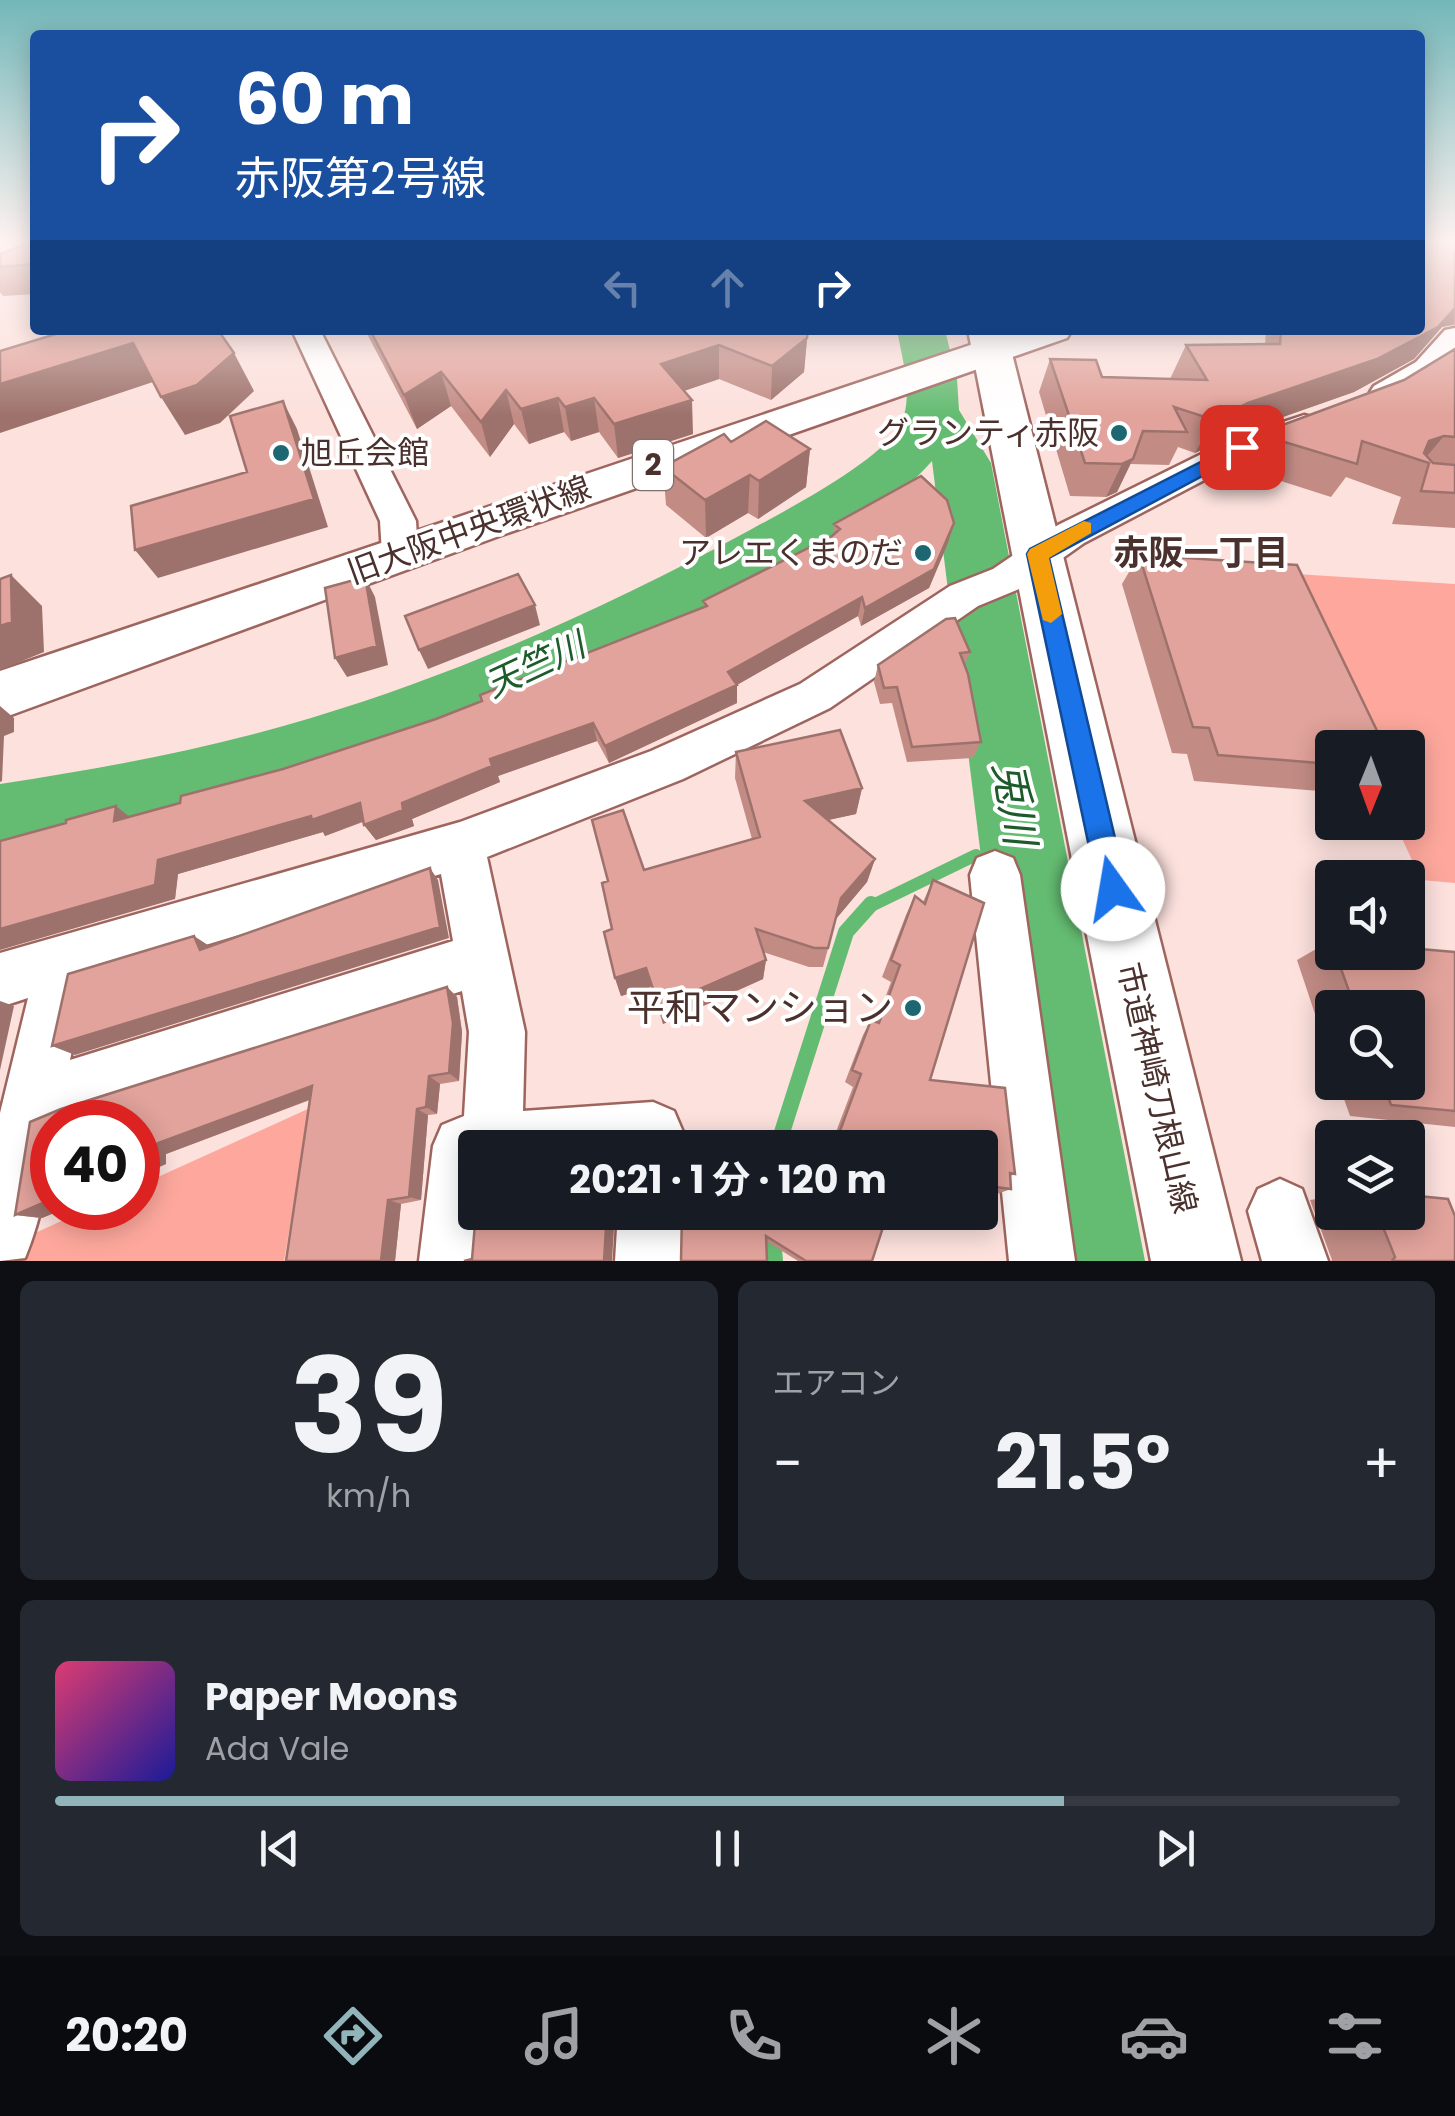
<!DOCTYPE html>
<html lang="ja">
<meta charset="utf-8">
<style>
:root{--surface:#171b24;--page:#242831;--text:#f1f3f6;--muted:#9ea1a6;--line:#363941;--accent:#91b4ba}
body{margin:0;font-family:Poppins,"Noto Sans JP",sans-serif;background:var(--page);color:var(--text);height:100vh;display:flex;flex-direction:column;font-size:38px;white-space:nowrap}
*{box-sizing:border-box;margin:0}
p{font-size:32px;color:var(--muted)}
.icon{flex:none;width:55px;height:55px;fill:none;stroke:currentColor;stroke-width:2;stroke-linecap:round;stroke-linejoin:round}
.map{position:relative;height:1261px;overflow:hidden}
.drawer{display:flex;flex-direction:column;gap:20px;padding:20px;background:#0d0f14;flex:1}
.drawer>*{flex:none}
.hud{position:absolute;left:30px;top:30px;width:1395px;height:305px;border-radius:10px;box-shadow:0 5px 25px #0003;background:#1a4fa0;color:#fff;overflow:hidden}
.needle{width:65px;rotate:181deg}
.controls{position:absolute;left:1315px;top:730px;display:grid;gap:20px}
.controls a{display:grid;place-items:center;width:110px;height:110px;border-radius:10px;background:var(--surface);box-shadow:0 5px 25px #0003;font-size:50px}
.speed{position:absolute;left:30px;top:1100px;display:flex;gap:20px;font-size:50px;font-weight:700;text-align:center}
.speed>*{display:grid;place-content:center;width:130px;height:130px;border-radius:50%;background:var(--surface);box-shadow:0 5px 25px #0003;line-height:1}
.speed .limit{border:15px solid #d22;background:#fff;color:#111}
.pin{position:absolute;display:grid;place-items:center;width:85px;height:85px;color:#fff;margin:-42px;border-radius:20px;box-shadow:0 5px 15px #0006}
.me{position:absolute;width:110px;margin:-55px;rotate:347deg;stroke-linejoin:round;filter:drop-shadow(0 0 8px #0008)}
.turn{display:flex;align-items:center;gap:35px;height:210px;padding:0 40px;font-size:45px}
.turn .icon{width:130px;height:130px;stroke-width:2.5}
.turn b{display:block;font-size:70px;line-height:85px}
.lanes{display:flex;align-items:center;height:95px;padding:0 40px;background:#0003;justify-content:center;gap:50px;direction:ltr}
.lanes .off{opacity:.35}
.big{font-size:75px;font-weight:700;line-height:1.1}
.drawer .tile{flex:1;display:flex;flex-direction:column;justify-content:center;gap:15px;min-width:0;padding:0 35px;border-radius:15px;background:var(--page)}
.drawer .dial{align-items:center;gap:0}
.dial b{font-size:130px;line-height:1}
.song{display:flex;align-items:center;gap:30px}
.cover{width:120px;height:120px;border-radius:15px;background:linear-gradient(135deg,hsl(340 70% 55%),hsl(240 70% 35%))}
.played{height:10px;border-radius:5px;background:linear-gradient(90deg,var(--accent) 75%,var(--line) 75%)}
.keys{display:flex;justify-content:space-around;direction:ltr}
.heat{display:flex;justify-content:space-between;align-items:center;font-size:55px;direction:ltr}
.drawer .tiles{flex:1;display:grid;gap:20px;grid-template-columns:1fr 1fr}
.tile:last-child{grid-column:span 2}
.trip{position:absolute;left:458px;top:1130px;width:540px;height:100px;border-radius:10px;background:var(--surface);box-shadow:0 5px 25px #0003;font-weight:700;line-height:100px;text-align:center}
.dock{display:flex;height:160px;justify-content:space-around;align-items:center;background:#090b0e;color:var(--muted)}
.dock .icon{width:70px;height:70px}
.dock .active{color:var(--accent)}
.dock b{font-size:45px;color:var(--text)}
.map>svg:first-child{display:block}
.green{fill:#fea89d}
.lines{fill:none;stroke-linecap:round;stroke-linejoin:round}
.stream-far1{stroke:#64bc72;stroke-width:12}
.stream{stroke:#64bc72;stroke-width:16}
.river{fill:#64bc72;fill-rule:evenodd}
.street-casing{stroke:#9e655e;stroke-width:5}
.secondary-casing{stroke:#9e655e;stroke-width:5}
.primary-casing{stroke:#9e655e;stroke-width:5}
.street{fill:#fff;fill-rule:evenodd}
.secondary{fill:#fff;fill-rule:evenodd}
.primary{fill:#fff;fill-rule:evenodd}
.wall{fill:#c28c85}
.shaded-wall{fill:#9e726c}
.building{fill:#e1a39b;stroke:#9e726c;stroke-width:2.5}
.route{fill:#1a73e8;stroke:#114b97;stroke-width:2.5}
.slow{fill:#f59e0b}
.poi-dot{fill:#1c6771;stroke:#fff;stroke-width:4}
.labels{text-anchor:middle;stroke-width:8;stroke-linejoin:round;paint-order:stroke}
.shield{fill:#fff;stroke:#806f6c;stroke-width:2.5}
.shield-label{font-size:30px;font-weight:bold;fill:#4a312d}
.poi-label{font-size:32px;fill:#4a312d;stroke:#fff;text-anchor:end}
.street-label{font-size:32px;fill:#4a312d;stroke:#fff}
.neighbourhood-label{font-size:35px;font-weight:bold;fill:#4a312d;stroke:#fff}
.water-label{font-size:35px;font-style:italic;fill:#1e5b2b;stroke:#fff}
.near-poi-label{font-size:38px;fill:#4a312d;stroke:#fff;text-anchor:end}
.near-water-label{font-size:42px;font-style:italic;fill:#1e5b2b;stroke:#fff}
</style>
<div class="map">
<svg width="1455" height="1261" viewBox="0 0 1455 1261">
<rect width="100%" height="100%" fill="#fce1dd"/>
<path class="green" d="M 1280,573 L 1455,584 L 1455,883 L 1421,880 L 1395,823 L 1408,822 L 1408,748 L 1360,747 Z
M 310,1108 L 284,1261 L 0,1261 L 0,1249 L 90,1208 L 138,1208 L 138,1186 Z"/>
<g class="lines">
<path class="stream-far1" d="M 1011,836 L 1021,831
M 869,907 L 976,855"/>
<path class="stream" d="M 777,1148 L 846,932 L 871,904
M 771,1212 L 775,1261"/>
<path class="river" d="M 897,330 L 945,330 L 957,379 L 959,410 L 991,463 L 1145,1261 L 1031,1261 L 932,461 C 887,512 823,546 766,580 C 529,721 271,814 0,862 L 0,784 C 105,768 209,749 311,718 C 465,672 609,606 750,530 C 788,509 877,463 899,427 C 915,401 902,358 897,330 Z"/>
<g class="street-casing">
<path id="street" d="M 1455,328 L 1455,353 C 1437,374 1404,406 1374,398 L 1370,392 L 1374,386 L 1416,362 L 1445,330 Z
M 292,330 L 320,330 L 416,521 L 418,554 L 413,563 L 400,567 L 387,563 L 382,554 L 380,521 Z
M 1304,415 L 1315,418 L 1320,425 L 1315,432 L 1254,454 L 1084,543 L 1019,589 L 978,606 L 830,708 L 683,779 L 487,857 L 525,1032 L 523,1111 L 653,1102 L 674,1111 L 683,1132 L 683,1148 L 475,1148 L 475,1212 L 488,1212 L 485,1261 L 419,1261 L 433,1146 L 442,1125 L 464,1116 L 469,1032 L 462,991 L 52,1122 C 52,1167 42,1217 25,1258 L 0,1261 L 0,1113 L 28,998 L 0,1007 L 0,953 L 460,822 L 651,751 L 800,684 L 950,586 L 993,569 L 1058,525 L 1230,440 ZM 441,874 L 453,941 L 70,1060 L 86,981 Z
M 995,851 L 1013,858 L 1020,875 L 1075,1261 L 1009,1261 L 970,875 L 977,858 Z
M 1280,1179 L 1302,1189 L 1328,1261 L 1262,1261 L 1248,1211 L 1258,1189 Z
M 618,1212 L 682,1212 L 681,1261 L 615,1261 Z"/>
</g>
<g class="secondary-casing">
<path id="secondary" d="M 968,330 L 1006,330 L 1241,1261 L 1151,1261 Z"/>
</g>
<g class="primary-casing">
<path id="primary" d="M 1015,330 L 1072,330 L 1067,338 L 499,536 L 0,719 L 0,671 Z"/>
</g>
<use href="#street" class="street"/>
<use href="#secondary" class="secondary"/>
<use href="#primary" class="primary"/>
</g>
<path class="wall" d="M 35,240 L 35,294 L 3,296 L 0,292 L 0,254 Z
M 1455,240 L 1455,325 L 1442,327 L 1414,359 L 1354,392 L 1229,436 L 1195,453 L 1178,447 L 1169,465 L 1130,464 L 1117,492 L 1106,497 L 1070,496 L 1039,392 L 1050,359 L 1102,377 L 1170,379 L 1186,345 L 1265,344 L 1266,330 L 1420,330 Z
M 365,330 L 808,330 L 804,372 L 771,400 L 719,379 L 684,391 L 693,434 L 618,458 L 599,432 L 571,441 L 564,432 L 529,444 L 514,424 L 490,457 L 451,406 L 417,429 Z
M 1455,349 L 1455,528 L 1392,524 L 1401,497 L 1346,477 L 1331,497 L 1237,467 L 1258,434 L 1404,380 Z
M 731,442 L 810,449 L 806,487 L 758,519 L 748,513 L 706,538 L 666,505 L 663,467 Z
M 954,523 L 948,543 L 929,588 L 861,626 L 858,616 L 737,685 L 737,703 L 609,763 L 597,741 L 498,776 L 500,782 L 412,819 L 414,826 L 376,840 L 364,825 L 363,822 L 325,836 L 323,832 L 178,874 L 175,899 L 66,823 L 129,817 L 180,803 L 436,719 L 704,607 L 703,601 L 833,535 L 834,524 Z
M 1139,555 L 1382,741 L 1374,748 L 1332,748 L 1332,792 L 1194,781 L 1187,754 L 1172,753 L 1122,584 Z
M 970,652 L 965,665 L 981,742 L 973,758 L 907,762 L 892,703 L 880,704 L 874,682 L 878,665 Z
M 736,752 L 862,788 L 856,814 L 828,820 L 875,859 L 867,882 L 836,919 L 823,967 L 809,967 L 763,952 L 766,960 L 763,979 L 663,1024 L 651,987 L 621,996 L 615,978 L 612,929 L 644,870 L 752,839 L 735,778 Z
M 933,880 L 930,1080 L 1015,1174 L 1010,1176 L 1011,1189 L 994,1195 L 980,1193 L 980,1148 L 820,1148 L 825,1141 L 831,1145 L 853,1087 L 845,1082 L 863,1035 L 871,1020 L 876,1022 L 891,982 L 882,977 L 906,915 L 915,896 L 923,902 Z
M 1330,941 L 1332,941 L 1332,952 L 1455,952 L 1455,1127 L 1350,1116 L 1338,1082 L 1408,1082 L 1408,1008 L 1332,1008 L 1332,1065 L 1297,960 Z
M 447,987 L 457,997 L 462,1032 L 459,1081 L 440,1084 L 437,1114 L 428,1115 L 421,1200 L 401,1204 L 395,1261 L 286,1261 L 310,1100 L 166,1154 L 166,1164 L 138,1176 L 138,1122 L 52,1122 L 52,1208 L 66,1208 L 42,1218 L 15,1215 L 30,1122 L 61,1109 Z
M 1332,1197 L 1332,1212 L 1408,1212 L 1455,1261 L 1331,1261 L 1332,1260 L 1310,1200 Z
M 682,1212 L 872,1261 L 798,1261 L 766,1241 Z"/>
<path class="shaded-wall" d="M 1455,308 L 1454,324 L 1442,327 L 1414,359 L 1354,392 L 1229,436 L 1195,453 L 1214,420 Z
M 807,338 L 804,372 L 771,400 L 772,366 Z
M 133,343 L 156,381 L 0,433 L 0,384 Z
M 719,345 L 719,379 L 663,398 L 661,364 Z
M 234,353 L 254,391 L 220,423 L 185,435 L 161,397 Z
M 441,372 L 451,406 L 417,429 L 404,395 Z
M 506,390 L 514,424 L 490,457 L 481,422 Z
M 558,398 L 564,432 L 529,444 L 521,409 Z
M 594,398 L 599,432 L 571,441 L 565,407 Z
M 692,400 L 693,434 L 618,458 L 614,424 Z
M 283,401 L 297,429 L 328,527 L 158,578 L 135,550 L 314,499 Z
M 1444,436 L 1423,461 L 1415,459 L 1429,441 Z
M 810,449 L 806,487 L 758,519 L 759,481 Z
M 1133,459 L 1117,492 L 1106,497 L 1122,464 Z
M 750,475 L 748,513 L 706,538 L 705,500 Z
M 954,523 L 948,543 L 929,588 L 861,626 L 865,608 Z
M 11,575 L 42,606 L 44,652 L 0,670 L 0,626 Z
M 365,577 L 375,597 L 388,665 L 347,677 L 335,658 Z
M 862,597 L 858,616 L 735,686 L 737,685 L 737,703 L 609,763 L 605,746 L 728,672 Z
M 535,605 L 540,625 L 428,669 L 419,650 Z
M 0,706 L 14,718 L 14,732 L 4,736 L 2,781 L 0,782 Z
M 593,723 L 597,741 L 498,776 L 500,782 L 412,819 L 414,826 L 376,840 L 364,825 L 402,803 L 490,759 Z
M 862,788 L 856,814 L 801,826 L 805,801 Z
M 360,803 L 372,818 L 325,836 L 323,832 L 178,874 L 175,899 L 0,950 L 0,929 L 158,860 Z
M 116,806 L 136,822 L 114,821 Z
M 875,859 L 867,882 L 835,920 L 841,898 Z
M 430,868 L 438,880 L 449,938 L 75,1055 L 52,1046 Z
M 194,936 L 211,947 L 200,950 Z
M 766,960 L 763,979 L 663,1024 L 659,1007 Z
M 646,968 L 651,987 L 621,996 L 615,978 Z
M 447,987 L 457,997 L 462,1032 L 459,1081 L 449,1073 Z
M 0,1001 L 14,1006 L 0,1070 Z
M 429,1076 L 440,1084 L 437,1114 L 426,1107 Z
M 312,1086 L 327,1093 L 166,1154 L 166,1164 L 138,1176 L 138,1162 L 145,1148 Z
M 417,1109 L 428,1115 L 421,1200 L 409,1197 Z
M 52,1199 L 52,1208 L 66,1208 L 42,1218 L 15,1215 Z
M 388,1200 L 401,1204 L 395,1261 L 381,1261 Z
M 607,1212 L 615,1212 L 612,1261 L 604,1261 Z"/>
<path class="building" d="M 35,240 L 35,264 L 0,267 L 0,254 Z
M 1420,240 L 1455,240 L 1455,308 L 1438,327 L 1377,359 L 1248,403 L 1214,420 L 1174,407 L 1187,432 L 1143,431 L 1133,459 L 1122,464 L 1085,463 L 1050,359 L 1096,360 L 1102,377 L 1207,380 L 1186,345 L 1280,344 L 1281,330 L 1420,330 Z
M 69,330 L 218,330 L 234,353 L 197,385 L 161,397 L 133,343 L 0,384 L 0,351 Z
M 370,330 L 808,330 L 807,338 L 772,366 L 719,345 L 661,364 L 692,400 L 614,424 L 594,398 L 565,407 L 558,398 L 521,409 L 506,390 L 481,422 L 441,372 L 404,395 Z
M 1455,349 L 1455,437 L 1444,436 L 1429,441 L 1424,453 L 1433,463 L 1455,465 L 1455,493 L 1421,491 L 1429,463 L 1362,441 L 1357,464 L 1258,434 L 1404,380 Z
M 283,401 L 314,499 L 135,550 L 131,506 L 247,472 L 230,416 Z
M 766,421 L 810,449 L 759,481 L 750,475 L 705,500 L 663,467 L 724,434 L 731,442 Z
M 921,476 L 947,500 L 954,523 L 934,569 L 865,608 L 862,597 L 728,672 L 737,685 L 605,746 L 593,723 L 490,759 L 492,766 L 402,803 L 403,810 L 364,825 L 360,803 L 312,820 L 311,816 L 158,860 L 155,885 L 0,929 L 0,841 L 66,823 L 66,820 L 116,806 L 114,821 L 180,803 L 181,796 L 283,769 L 436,719 L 482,701 L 480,695 L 707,606 L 703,601 L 832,536 L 840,529 L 834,524 Z
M 1139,555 L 1297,565 L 1382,741 L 1366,740 L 1369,748 L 1332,748 L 1332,764 L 1218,755 L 1209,728 L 1193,727 Z
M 518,574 L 535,605 L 419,650 L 405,616 Z
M 11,575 L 12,622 L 0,626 L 0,579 Z
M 365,577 L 377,646 L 335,658 L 325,588 Z
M 955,618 L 970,652 L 960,653 L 968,674 L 981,742 L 912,747 L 897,687 L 884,688 L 878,665 L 946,619 Z
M 840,730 L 862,788 L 805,801 L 875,859 L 841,898 L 828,948 L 814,948 L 756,929 L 766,960 L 659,1007 L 646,968 L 615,978 L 604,932 L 612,929 L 602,883 L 608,881 L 592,820 L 623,810 L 644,870 L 760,837 L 736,752 Z
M 430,868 L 440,927 L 52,1046 L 68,974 L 194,936 L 200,950 Z
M 933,880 L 984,903 L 930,1080 L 1005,1088 L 1015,1174 L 1010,1173 L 1011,1189 L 980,1185 L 980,1148 L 822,1148 L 825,1141 L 834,1147 L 861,1074 L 852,1070 L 871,1020 L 879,1023 L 900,965 L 891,960 L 915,896 L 925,904 Z
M 1408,948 L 1455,952 L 1455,1111 L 1391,1105 L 1383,1082 L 1408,1082 L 1408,1008 L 1355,1008 L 1335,952 L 1408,952 Z
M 447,987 L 453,1023 L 449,1073 L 429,1076 L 426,1107 L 417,1109 L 409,1197 L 388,1200 L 381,1261 L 286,1261 L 312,1086 L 145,1148 L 144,1159 L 138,1162 L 138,1122 L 52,1122 L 52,1199 L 15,1215 L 30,1122 L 61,1109 Z
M 475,1183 L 475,1207 L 462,1203 L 462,1185 Z
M 1408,1195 L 1448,1199 L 1455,1216 L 1455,1261 L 1392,1261 L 1395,1257 L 1377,1212 L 1408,1212 Z
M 476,1212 L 607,1212 L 604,1261 L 464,1261 L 472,1259 Z
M 682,1212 L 888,1212 L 872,1261 L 806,1261 L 766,1236 L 767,1261 L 681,1261 Z"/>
<linearGradient id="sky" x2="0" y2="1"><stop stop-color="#73b7b9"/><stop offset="0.58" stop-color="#fef2f0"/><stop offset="1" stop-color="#fef2f0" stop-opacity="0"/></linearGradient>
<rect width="1455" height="416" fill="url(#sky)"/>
<path class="route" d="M 1242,441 L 1252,447 L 1249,451 L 1049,558 L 1127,889 L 1123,899 L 1113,903 L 1103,899 L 1098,889 L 1027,554 L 1030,549 Z"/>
<path class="slow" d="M 1084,521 L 1091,523 L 1091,533 L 1049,558 L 1062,614 L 1051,623 L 1043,620 L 1027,554 L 1030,549 Z"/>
<g class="poi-dot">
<circle cx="1119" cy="433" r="10"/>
<circle cx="281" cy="453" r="10"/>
<circle cx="923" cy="553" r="10"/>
<circle cx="913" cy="1008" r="10"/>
</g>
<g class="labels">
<rect class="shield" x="633" y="440" width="40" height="50" rx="8"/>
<g class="shield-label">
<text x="653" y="475">2</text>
</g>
<g class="poi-label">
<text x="1099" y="444">グランティ赤阪</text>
<text x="301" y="464" text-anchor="start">旭丘会館</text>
<text x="903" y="564">アレエくまのだ</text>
</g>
<g class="street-label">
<text transform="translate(469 530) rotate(-20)" y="11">旧大阪中央環状線</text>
<text transform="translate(1157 1088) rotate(77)" y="11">市道神崎刀根山線</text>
</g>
<g class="neighbourhood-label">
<text x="1201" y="565">赤阪一丁目</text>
</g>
<g class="water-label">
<text transform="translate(535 665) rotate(-25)" y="12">天竺川</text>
</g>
<g class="near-poi-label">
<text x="893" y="1021">平和マンション</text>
</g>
<g class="near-water-label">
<text transform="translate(1015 803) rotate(81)" y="15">兎川</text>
</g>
</g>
</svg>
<div class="controls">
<a><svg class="needle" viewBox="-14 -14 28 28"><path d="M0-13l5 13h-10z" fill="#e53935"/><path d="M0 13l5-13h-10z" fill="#9ea1a6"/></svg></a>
<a><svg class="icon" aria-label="sound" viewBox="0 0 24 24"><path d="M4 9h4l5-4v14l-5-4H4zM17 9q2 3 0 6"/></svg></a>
<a><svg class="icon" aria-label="search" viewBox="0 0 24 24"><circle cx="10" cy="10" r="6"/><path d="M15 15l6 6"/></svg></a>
<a><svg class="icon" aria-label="layers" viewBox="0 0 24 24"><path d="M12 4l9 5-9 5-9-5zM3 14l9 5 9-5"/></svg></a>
</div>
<div class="speed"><div class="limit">40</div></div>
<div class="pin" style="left:1242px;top:447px;background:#d93025"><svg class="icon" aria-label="arrive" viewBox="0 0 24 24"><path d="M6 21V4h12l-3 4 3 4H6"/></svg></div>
<svg class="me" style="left:1113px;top:889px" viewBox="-20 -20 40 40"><circle r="19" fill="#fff"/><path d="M0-13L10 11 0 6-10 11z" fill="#1a73e8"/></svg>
<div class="trip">20:21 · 1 分 · 120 m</div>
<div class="hud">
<div class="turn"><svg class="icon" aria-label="right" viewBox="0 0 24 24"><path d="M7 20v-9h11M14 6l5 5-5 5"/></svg><div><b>60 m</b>赤阪第2号線</div></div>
<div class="lanes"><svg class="icon off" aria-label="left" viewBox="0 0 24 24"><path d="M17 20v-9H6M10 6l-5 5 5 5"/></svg><svg class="icon off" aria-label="ahead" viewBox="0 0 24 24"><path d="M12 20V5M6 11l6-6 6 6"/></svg><svg class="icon" aria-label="right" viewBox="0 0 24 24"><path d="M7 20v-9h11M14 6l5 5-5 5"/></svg></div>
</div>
</div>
<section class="drawer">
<div class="tiles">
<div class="tile dial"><b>39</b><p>km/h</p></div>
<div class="tile"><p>エアコン</p>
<div class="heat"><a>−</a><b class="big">21.5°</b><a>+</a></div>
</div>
<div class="tile">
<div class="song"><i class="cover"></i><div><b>Paper Moons</b><p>Ada Vale</p></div></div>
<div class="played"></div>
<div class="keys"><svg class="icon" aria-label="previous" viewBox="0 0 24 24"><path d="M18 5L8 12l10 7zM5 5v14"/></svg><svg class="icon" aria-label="pause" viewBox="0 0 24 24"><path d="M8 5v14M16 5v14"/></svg><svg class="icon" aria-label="next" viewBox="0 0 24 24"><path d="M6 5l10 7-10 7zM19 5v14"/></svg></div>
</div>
</div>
</section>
<nav class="dock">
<b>20:20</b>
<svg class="icon active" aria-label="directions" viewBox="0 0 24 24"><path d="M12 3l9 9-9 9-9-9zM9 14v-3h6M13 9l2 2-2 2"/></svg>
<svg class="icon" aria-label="music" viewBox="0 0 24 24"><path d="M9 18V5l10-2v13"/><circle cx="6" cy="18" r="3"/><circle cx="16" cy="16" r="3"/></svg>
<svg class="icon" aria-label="phone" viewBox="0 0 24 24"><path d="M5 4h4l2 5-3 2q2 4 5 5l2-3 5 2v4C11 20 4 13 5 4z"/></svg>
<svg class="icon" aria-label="climate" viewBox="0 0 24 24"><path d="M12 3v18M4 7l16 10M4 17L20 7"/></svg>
<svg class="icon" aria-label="car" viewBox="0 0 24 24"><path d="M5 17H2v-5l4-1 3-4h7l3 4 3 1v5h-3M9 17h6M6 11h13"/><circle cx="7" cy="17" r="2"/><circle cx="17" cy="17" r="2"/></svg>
<svg class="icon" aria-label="filters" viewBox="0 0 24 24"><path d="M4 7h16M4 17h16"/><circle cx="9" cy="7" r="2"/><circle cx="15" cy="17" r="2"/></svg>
</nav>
